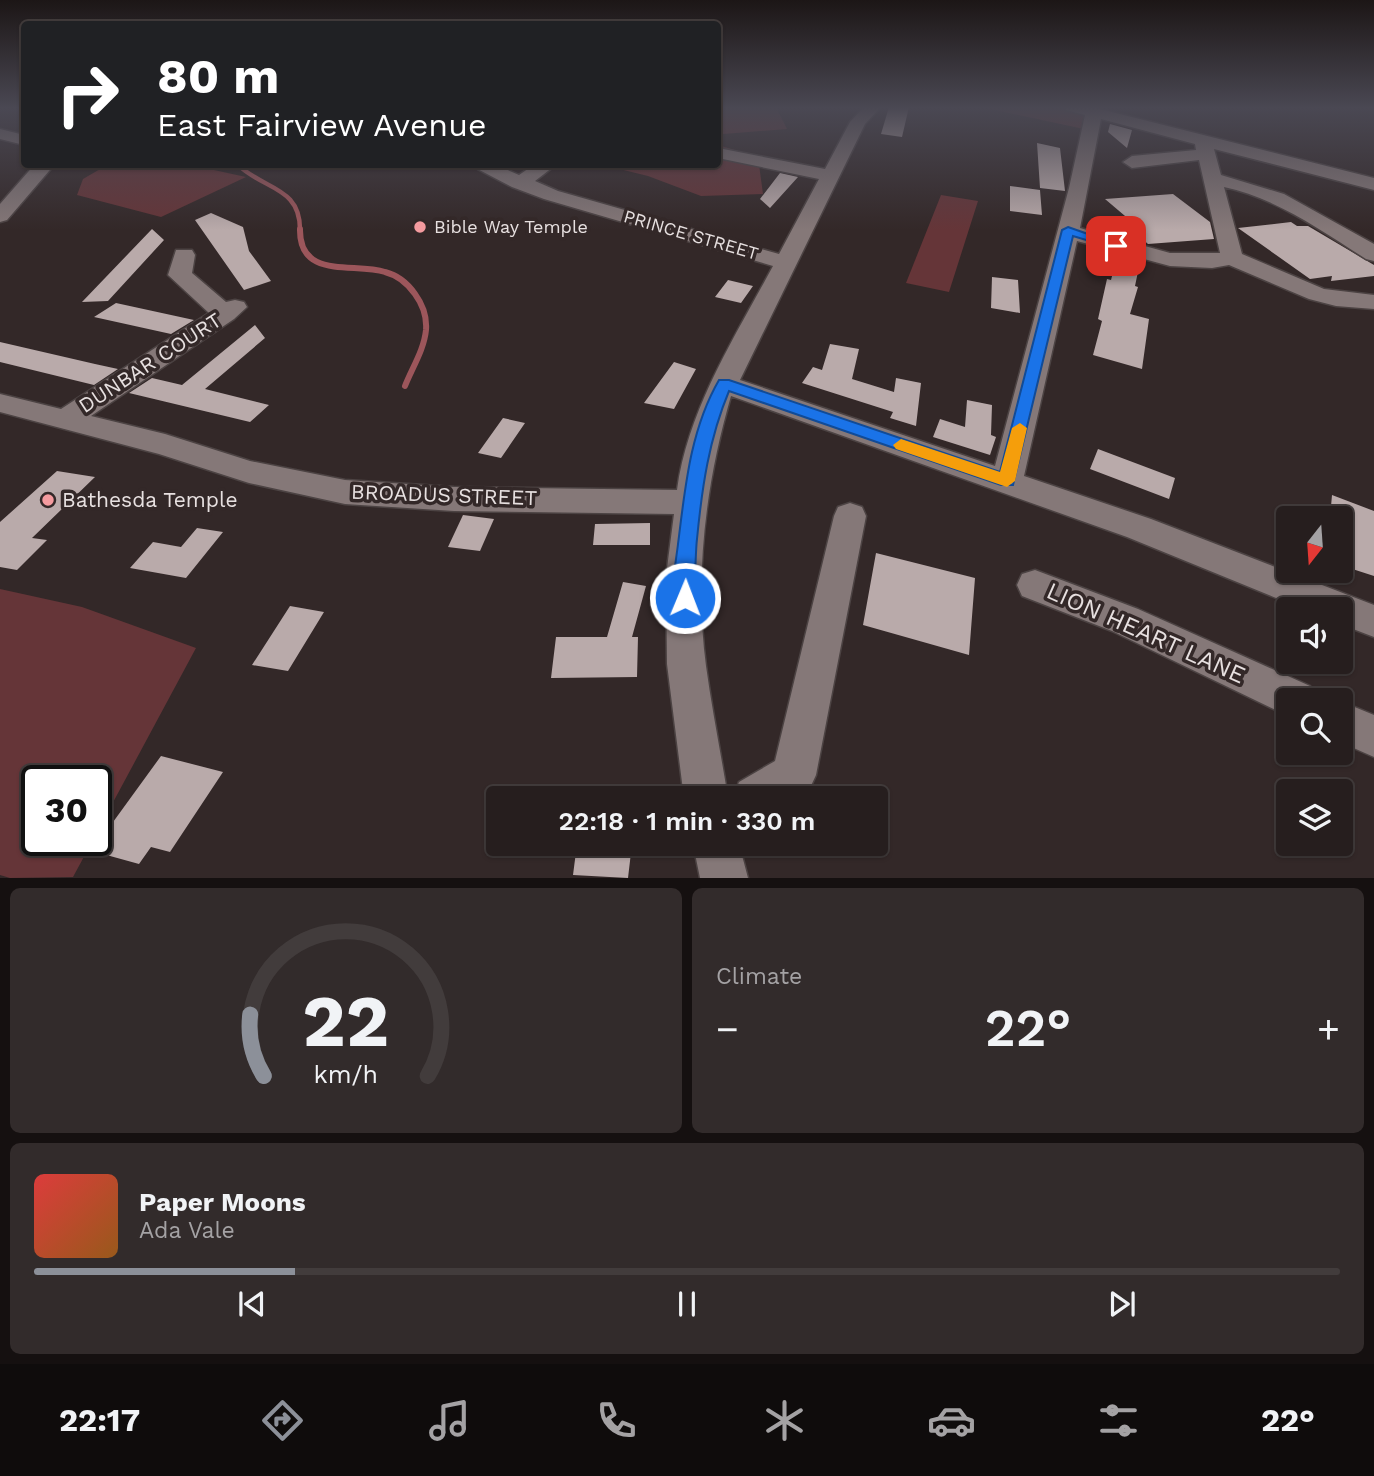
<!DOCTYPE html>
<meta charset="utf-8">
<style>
:root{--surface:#261e1e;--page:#322b2b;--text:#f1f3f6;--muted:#a4a2a4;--line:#423c3c;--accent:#8c9099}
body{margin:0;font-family:"Work Sans",sans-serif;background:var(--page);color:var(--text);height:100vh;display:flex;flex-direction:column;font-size:26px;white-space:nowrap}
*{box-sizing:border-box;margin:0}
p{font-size:23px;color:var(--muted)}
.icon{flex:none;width:38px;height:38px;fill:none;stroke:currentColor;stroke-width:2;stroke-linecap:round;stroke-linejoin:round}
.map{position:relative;height:878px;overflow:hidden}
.drawer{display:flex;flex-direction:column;gap:10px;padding:10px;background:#151010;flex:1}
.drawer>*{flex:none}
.top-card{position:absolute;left:21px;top:21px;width:700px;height:147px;border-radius:7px;box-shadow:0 2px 5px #0004,0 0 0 2px var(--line);background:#202124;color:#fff;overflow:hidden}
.needle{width:46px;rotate:197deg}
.buttons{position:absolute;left:1276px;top:506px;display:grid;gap:14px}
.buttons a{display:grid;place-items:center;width:77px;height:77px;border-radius:7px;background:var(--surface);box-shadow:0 2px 5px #0004,0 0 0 2px var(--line);font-size:35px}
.speed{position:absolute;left:21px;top:765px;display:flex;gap:14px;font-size:35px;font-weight:700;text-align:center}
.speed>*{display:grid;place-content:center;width:91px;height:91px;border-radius:50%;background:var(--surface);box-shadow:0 2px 5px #0004,0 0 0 2px var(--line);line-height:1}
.speed .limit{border:4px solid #111;border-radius:10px;background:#fff;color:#111}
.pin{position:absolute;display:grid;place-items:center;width:60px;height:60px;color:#fff;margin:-30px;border-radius:14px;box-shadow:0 4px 10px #0006}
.me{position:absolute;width:77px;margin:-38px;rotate:1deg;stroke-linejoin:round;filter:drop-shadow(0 0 5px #0008)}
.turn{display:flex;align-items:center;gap:24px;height:147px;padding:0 21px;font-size:32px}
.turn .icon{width:91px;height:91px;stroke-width:2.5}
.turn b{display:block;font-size:49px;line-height:60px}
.big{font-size:52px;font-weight:600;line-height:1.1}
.drawer .tile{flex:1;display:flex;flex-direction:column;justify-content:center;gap:10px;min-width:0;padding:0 24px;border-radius:10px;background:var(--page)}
.drawer .dial{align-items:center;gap:0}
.dial svg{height:182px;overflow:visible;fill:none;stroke:var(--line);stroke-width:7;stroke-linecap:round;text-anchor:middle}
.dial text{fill:var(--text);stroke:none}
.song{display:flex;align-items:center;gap:21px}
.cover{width:84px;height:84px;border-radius:10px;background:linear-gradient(135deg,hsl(0 70% 55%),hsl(30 70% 35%))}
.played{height:7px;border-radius:4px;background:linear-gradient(90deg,var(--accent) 20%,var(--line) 20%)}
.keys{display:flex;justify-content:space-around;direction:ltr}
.heat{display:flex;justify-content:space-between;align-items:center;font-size:38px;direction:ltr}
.drawer .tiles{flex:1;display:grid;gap:10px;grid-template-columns:1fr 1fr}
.tile:last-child{grid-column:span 2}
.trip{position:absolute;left:486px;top:786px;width:402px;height:70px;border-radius:7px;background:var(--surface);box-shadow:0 2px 5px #0004,0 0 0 2px var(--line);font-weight:600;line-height:70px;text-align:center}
.tab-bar{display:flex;height:112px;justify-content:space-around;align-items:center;background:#0f0c0c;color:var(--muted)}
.tab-bar .icon{width:49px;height:49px}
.tab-bar .active{color:var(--accent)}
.tab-bar b{font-size:32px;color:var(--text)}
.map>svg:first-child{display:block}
.green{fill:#653538}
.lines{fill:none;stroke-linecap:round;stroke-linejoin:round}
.stream-far1{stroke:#9c565b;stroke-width:4.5}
.stream{stroke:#9c565b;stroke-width:6}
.building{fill:#b9aaaa}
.minor-casing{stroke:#4c4343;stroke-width:3}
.minor{fill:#857878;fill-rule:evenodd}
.route{fill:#1a73e8;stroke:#114b97;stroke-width:2}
.slow{fill:#f59e0b}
.poi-dot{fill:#f49b9f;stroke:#332828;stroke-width:2.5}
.labels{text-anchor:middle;stroke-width:7;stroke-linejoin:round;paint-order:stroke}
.far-poi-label{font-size:18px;fill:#e7e0e0;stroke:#332828;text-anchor:start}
.far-street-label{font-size:18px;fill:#e7e0e0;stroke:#332828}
.street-label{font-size:21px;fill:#e7e0e0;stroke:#332828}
.poi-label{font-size:21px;fill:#e7e0e0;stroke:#332828;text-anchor:start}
.near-street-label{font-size:24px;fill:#e7e0e0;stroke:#332828}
</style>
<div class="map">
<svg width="1374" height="878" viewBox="0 0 1374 878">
<rect width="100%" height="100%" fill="#332828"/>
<path class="green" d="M 718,107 L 776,107 L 787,129 L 723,134 L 718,139 Z
M 981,107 L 1065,107 L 1089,113 L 1084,129 Z
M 718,145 L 758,157 L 763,194 L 701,196 L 648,176 L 603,165 L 718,164 Z
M 107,165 L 191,165 L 246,177 L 161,217 L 77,195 L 83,179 Z
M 941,195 L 978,201 L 949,292 L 906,283 Z
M 0,589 L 82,607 L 196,648 L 96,834 L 96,780 L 37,780 L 37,840 L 93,840 L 73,877 L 10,878 L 0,875 Z"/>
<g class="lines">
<path class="stream-far1" d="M 237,164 C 263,190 301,186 300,231"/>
<path class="stream" d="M 300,229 C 299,280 354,262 385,272 C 397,275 408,284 415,294 C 423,305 427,317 426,330 C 424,350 412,368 405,386"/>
</g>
<path class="building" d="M 889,107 L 909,107 L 902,137 L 881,134 Z
M 1110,124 L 1132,130 L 1127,148 L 1108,132 Z
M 1037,143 L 1060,148 L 1065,191 L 1040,188 Z
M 780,173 L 798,177 L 770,208 L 760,199 Z
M 1010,186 L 1040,190 L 1042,215 L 1010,211 Z
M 1173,194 L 1210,222 L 1214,239 L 1148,244 L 1129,227 L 1138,227 L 1105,199 Z
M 211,213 L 243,227 L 249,251 L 271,281 L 244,290 L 195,220 Z
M 1291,222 L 1297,226 L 1308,226 L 1374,265 L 1374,276 L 1331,281 L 1332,276 L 1310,279 L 1238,228 Z
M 152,229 L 164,240 L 108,301 L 82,302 Z
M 1117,257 L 1140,262 L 1135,286 L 1138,287 L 1130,314 L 1149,319 L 1142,369 L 1093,355 L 1102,321 L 1098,319 L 1107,279 L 1111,280 Z
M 992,277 L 1018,280 L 1020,313 L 991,308 Z
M 728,280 L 753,286 L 741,303 L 715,297 Z
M 116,303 L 194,320 L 171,334 L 94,317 Z
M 255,325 L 265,338 L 205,389 L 269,405 L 250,422 L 129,393 L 152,378 L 182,385 Z
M 0,342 L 95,364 L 118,369 L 94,385 L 0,362 Z
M 830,344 L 859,349 L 852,379 L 894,392 L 896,378 L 921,383 L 916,426 L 890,418 L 893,412 L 802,383 L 813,367 L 822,370 Z
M 674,362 L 696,369 L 674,409 L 644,403 Z
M 967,400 L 992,405 L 991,435 L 996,437 L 990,455 L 933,437 L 940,419 L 965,427 Z
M 503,418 L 525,423 L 501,458 L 478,453 Z
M 1098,449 L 1175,478 L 1169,499 L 1090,469 Z
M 57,471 L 95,477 L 32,538 L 47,540 L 17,570 L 0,567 L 0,522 Z
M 1332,495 L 1374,511 L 1374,576 L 1340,565 L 1340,518 L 1330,518 Z
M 463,515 L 494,519 L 480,551 L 448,547 Z
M 650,523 L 650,545 L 593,545 L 595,524 Z
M 197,528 L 223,532 L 186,578 L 130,568 L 153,542 L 181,547 Z
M 876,553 L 975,578 L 969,655 L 863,625 Z
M 623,582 L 646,586 L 632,637 L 638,637 L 637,677 L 551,678 L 556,637 L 607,637 Z
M 290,606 L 324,612 L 288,671 L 252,665 Z
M 161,756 L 223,772 L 170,852 L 151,847 L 139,864 L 92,851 Z
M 577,844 L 632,844 L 628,878 L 573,875 Z"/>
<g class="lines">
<g class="minor-casing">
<path id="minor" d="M 864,107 L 881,107 L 865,124 L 740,380 L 995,466 L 1069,188 L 1085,115 L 1066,110 L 1064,107 L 1092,107 L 1374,178 L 1374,190 L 1214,149 L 1221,175 L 1284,194 L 1374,244 L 1374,261 L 1366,259 C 1322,231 1276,198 1224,187 L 1242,254 L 1324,289 L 1374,295 L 1374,309 L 1336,306 L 1309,299 L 1229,265 L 1212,268 L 1170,266 L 1077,241 L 1024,476 L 1151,519 L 1374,605 L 1374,637 L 1340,624 L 1340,609 L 1303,609 L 1127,537 L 731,396 C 706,482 694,576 706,666 C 712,710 721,754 728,798 L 684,798 L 667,664 L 666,576 L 674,514 L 454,511 L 345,504 L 249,483 L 159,454 L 0,412 L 0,394 L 61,409 L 209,313 L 168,275 L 176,250 L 192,250 L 195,255 L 192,273 L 226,302 L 235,300 L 244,302 L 247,307 L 234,319 L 91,416 L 165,434 L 250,461 L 345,480 L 454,487 L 677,490 C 688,409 735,337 773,266 L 544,199 L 512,187 L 468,164 L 494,164 L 519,175 L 535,164 L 557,164 L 535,181 L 558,191 L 779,254 L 819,179 L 718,158 L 718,148 L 825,169 L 850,122 ZM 1101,119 L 1195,144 L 1196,150 L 1132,156 L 1123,162 L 1132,168 L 1199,160 L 1220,253 L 1170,253 L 1080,228 Z
M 0,129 L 24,135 L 24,145 L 0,139 Z
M 35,164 L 55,164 L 7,220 L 0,222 L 0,204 Z
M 850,503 L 862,507 L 866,516 L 816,775 L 809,790 L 797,798 L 733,798 L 739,782 L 775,761 L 834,516 L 838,507 Z
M 1035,570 L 1138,609 L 1310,686 L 1316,700 L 1288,700 L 1288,716 L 1112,631 L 1022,596 L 1017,585 L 1022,574 Z
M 1340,701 L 1374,715 L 1374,757 L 1340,742 Z
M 693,844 L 739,844 L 748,878 L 700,878 Z"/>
</g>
<use href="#minor" class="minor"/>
</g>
<linearGradient id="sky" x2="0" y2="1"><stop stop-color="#1c1616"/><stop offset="0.47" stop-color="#4a4853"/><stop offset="1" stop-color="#4a4853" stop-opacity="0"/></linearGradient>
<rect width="1374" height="230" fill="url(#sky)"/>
<path class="route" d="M 1068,227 L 1122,246 L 1116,249 L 1073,236 L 1013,485 L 1001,485 L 729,391 C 709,439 702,487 697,539 C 695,554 696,593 691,604 L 685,606 L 678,604 C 670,587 676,562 678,544 C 685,489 690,430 719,380 L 729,380 L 1000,472 L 1062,230 Z"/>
<path class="slow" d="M 1020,423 L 1027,428 L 1015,481 L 1007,487 L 896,449 L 893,445 L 901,439 L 1000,472 L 1012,428 Z"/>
<g class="poi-dot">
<circle cx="420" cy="227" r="7"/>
<circle cx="48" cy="500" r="7"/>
</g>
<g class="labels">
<g class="far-poi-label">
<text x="434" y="233">Bible Way Temple</text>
</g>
<g class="far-street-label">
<text transform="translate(691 235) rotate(16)" y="6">PRINCE STREET</text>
</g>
<g class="street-label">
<text transform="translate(150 363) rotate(-33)" y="7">DUNBAR COURT</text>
<text transform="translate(444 495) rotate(2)" y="7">BROADUS STREET</text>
</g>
<g class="poi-label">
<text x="62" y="507">Bathesda Temple</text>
</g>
<g class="near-street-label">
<text transform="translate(1146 633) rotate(24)" y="8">LION HEART LANE</text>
</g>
</g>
</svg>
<div class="buttons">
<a><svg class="needle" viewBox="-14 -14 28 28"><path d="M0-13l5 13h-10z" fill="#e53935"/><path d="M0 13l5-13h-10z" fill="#a4a2a4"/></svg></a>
<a><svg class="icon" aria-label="sound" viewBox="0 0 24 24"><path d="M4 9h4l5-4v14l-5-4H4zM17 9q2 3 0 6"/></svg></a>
<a><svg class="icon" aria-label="search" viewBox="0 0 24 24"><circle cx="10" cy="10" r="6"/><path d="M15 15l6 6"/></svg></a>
<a><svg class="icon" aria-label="layers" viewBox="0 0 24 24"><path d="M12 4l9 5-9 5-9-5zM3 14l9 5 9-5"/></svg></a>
</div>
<div class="speed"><div class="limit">30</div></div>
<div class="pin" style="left:1116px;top:246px;background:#d93025"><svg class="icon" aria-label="arrive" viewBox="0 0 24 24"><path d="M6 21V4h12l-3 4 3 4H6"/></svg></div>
<svg class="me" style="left:685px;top:598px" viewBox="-20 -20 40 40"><circle r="17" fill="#1a73e8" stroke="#fff" stroke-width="3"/><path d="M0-11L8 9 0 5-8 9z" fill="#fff"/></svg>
<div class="trip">22:18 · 1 min · 330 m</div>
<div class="top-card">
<div class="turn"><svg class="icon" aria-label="right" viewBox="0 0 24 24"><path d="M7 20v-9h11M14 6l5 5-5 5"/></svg><div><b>80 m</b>East Fairview Avenue</div></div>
</div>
</div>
<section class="drawer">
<div class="tiles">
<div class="tile dial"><svg viewBox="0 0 100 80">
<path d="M14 69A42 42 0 1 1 86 69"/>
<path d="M14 69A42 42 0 0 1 8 42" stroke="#8c9099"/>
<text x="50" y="56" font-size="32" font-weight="700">22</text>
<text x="50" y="72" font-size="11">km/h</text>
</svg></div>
<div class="tile"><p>Climate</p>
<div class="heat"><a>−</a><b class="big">22°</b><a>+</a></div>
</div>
<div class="tile">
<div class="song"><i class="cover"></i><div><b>Paper Moons</b><p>Ada Vale</p></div></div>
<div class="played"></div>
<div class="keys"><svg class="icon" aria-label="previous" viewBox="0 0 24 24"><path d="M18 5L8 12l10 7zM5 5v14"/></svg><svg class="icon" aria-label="pause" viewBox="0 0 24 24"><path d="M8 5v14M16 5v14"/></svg><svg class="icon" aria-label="next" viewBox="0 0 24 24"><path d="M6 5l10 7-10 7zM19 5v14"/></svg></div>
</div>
</div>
</section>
<nav class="tab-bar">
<b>22:17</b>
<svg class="icon active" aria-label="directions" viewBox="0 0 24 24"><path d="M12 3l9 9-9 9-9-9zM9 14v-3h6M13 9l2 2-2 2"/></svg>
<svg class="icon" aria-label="music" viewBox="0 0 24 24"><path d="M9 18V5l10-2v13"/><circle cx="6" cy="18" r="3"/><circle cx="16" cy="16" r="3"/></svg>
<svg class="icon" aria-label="phone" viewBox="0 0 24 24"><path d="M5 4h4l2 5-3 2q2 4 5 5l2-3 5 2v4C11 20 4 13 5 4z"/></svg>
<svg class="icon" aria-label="climate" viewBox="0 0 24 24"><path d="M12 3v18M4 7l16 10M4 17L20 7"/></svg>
<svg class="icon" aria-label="car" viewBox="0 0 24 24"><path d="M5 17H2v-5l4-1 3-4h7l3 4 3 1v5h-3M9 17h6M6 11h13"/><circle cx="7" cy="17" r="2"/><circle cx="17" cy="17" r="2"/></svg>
<svg class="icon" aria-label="filters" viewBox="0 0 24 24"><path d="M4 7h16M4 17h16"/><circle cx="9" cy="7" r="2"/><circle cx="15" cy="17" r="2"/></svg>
<b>22°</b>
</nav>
